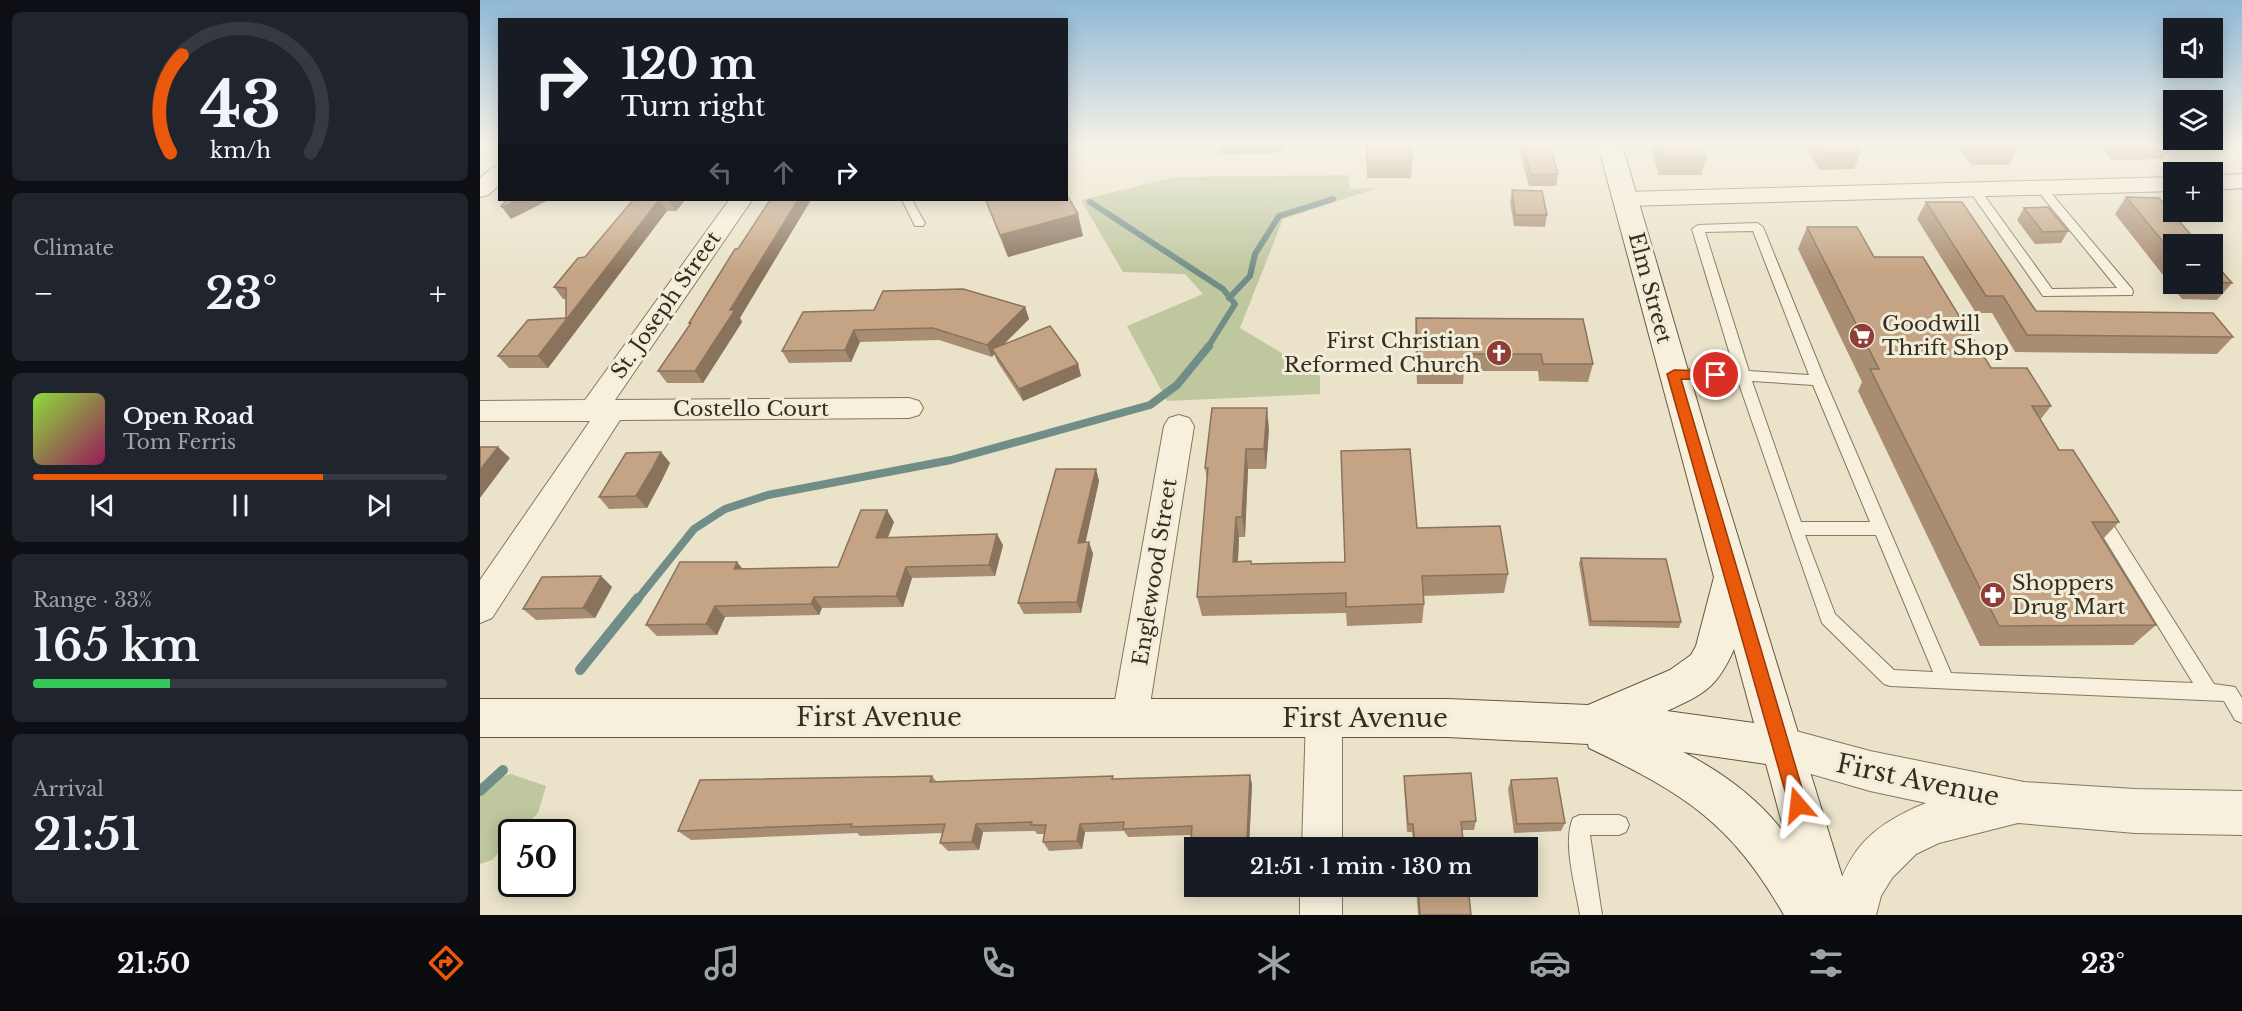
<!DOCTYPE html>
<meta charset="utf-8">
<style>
:root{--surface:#171b24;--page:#20242c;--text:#f1f3f6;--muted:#9ea1a6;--line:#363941;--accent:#ea580c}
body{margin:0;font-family:"Libre Baskerville",serif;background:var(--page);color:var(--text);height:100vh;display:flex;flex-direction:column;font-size:22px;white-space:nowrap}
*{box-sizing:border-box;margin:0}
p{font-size:20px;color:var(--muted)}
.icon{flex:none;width:33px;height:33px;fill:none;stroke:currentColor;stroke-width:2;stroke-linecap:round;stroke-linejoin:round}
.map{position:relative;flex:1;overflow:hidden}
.sheet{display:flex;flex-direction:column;gap:12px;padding:12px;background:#0d0f14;width:480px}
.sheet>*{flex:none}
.hud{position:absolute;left:18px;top:18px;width:570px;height:183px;border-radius:0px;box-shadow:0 3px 15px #0003;background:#171b24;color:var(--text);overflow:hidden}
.buttons{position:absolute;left:1683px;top:18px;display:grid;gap:12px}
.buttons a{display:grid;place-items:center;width:60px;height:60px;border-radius:0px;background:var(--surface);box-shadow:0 3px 15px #0003;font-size:30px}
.speed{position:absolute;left:18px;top:819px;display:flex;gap:12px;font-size:30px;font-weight:700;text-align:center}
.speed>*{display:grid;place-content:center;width:78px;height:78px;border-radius:50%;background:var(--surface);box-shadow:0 3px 15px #0003;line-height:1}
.speed .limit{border:3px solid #111;border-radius:9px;background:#fff;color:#111}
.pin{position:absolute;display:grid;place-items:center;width:51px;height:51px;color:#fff;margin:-26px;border:3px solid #fff;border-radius:50%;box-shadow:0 2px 6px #0007}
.me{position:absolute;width:66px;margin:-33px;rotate:343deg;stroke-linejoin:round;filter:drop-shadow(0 0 4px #0008)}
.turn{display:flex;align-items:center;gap:21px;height:126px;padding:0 24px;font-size:27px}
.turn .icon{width:78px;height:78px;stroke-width:2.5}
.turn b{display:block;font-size:42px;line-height:51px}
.lanes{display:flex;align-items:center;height:57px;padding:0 24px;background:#0003;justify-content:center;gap:30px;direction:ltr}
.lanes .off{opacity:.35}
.big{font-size:45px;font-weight:600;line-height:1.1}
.sheet .widget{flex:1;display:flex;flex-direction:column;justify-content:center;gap:9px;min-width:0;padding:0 21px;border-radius:9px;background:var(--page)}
.sheet .dial{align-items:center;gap:0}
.dial svg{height:156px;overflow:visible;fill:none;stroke:var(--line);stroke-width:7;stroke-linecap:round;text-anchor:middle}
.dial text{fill:var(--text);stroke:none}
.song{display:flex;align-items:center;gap:18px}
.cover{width:72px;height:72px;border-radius:9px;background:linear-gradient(135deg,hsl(90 70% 55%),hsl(330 70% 35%))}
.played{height:6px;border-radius:3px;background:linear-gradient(90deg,var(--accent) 70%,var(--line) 70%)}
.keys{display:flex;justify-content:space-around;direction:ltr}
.heat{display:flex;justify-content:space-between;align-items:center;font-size:33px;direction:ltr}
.charge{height:9px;border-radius:4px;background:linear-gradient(90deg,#34c759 33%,var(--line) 0)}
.trip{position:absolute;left:704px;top:837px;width:354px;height:60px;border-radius:0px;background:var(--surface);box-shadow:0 3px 15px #0003;font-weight:600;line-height:60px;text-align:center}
.menu{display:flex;height:96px;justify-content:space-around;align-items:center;background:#090b0e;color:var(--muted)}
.menu .icon{width:42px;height:42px}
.menu .on{color:var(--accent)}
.menu b{font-size:27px;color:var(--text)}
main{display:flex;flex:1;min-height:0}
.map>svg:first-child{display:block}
.green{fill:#bfc79f}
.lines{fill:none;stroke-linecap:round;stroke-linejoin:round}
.stream-far2{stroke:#718d88;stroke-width:6}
.stream-far1{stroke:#718d88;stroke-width:8}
.stream{stroke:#718d88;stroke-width:10}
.service-casing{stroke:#857760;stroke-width:2}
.minor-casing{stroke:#857760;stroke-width:2}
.tertiary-casing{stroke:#857760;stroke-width:2}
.secondary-casing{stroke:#675843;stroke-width:2}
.service{fill:#f6f0dc;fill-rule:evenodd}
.minor{fill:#f6f0dc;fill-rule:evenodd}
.tertiary{fill:#f6f0dc;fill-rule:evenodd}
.secondary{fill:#f6f0dc;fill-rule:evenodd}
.wall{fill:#a98d72}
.shaded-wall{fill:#89735c}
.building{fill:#c4a484;stroke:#89735c;stroke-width:1.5}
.route{fill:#ea580c;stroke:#983908;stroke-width:1.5}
.labels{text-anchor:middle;stroke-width:6;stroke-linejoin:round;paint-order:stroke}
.street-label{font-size:21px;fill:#372e22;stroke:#f2edd9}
.poi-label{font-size:21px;fill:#372e22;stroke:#f2edd9;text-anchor:start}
.near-street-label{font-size:26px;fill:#372e22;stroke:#f2edd9}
</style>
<main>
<section class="sheet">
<div class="widget dial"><svg viewBox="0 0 100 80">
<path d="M14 69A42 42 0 1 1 86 69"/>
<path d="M14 69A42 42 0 0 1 20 19" stroke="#ea580c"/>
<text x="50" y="56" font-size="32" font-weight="700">43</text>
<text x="50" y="72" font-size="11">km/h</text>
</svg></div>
<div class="widget"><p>Climate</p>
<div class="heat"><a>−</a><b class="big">23°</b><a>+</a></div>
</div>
<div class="widget">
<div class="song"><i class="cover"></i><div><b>Open Road</b><p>Tom Ferris</p></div></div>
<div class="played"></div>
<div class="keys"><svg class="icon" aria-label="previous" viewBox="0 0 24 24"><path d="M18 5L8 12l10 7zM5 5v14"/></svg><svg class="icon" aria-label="pause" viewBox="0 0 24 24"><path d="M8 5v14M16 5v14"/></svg><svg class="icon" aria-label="next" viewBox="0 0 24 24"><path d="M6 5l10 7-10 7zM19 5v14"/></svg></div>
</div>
<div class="widget"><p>Range · 33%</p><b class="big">165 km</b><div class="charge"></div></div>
<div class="widget"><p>Arrival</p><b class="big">21:51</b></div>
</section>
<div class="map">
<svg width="1762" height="915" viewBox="0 0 1762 915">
<rect width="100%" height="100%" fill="#eae3ca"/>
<path class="green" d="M 869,175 L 870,189 L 897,188 L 803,219 L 760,328 L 840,376 L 840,394 L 687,401 L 647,326 L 723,294 L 705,274 L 643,272 L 601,200 L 696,177 Z
M 31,774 L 66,786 L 58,813 L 39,832 L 32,832 L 31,840 L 12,860 L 0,864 L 0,783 Z"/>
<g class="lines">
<path class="stream-far2" d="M 610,202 L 743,289 L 755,304 L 728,347
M 749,298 L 770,276 L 775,254 L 799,216 L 853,199"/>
<path class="stream-far1" d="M 157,600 L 214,529 L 245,509 L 288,495 L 471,460 L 670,405 L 697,385 L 729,346"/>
<path class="stream" d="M 100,670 L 158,598
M 0,791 L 23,770"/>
<g class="service-casing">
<path id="service" d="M 1561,185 L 1565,186 L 1652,289 L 1653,292 L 1652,295 L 1563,296 L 1489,190 L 1495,187 L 1499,188 L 1572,289 L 1637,288 L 1557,190 L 1557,186 Z
M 422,200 L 432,200 L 445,223 L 443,226 L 435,226 Z
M 1277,223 L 1283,227 L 1345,380 L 1471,673 L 1713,683 L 1613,520 L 1611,516 L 1613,512 L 1619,510 L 1625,512 L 1734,684 L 1755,687 L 1762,698 L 1762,723 L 1755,720 L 1744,701 L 1410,686 L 1404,684 L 1342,623 L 1258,381 L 1194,379 L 1187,374 L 1194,369 L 1255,371 L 1212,229 L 1218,225 ZM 1273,231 L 1329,375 L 1269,371 L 1225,232 ZM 1272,381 L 1333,385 L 1390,522 L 1321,522 ZM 1325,535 L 1396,535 L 1453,672 L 1414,670 L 1355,614 Z
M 1100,815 L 1139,815 L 1146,818 L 1149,825 L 1146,832 L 1139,835 L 1110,835 L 1122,915 L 1100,915 C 1096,888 1082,843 1093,818 Z"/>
</g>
<g class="minor-casing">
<path id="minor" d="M 20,166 L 20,185 L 8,195 L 0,197 L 0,178 L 12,168 Z
M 1762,174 L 1762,188 L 1732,190 L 1732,176 Z
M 1694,177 L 1694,191 L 1145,206 L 1137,204 L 1133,199 L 1137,194 L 1145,192 Z
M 249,200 L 272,200 L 135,400 L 429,398 L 439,401 L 443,408 L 439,415 L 429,418 L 140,420 L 12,618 L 0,623 L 0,580 L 110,421 L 0,421 L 0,401 L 105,400 Z
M 699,415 L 709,418 L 714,426 L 668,717 L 663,729 L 650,734 L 637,729 L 632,717 L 684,426 L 689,418 Z
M 844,700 L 857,705 L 862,717 L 862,848 L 822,848 L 826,717 L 831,705 Z
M 820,886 L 862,886 L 862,915 L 820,915 Z"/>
</g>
<g class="tertiary-casing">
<path id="tertiary" d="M 1301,727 L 1390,751 L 1544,782 L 1655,789 L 1762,791 L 1762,835 L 1655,833 L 1538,823 L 1459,843 L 1436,854 L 1412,878 L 1401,896 L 1396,915 L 1350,915 C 1365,853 1387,827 1446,803 L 1390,791 L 1286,761 L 1280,747 L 1286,733 Z"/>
</g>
<g class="secondary-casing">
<path id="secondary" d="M 1118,145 L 1142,145 L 1234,459 L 1374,915 L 1304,915 C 1251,822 1203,793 1109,748 L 1108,744 L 967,737 L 0,737 L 0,699 L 967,699 L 1108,705 L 1190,670 L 1211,655 L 1216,646 L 1234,577 ZM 1254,649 L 1274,723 L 1187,711 C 1224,694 1237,688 1254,649 ZM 1203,752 L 1286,764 L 1305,834 C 1278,798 1242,772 1203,752 Z"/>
</g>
<use href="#service" class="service"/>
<use href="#minor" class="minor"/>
<use href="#tertiary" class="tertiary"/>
<use href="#secondary" class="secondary"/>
</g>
<path class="wall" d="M 738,145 L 812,145 L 798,153 L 739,154 Z
M 886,145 L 932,161 L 931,178 L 887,178 Z
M 1038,145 L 1070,145 L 1078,174 L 1076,186 L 1049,186 Z
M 1169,145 L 1220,145 L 1226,158 L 1221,175 L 1179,175 Z
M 1324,145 L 1377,145 L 1381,152 L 1374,169 L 1340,170 Z
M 1475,145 L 1536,145 L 1538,148 L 1529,165 L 1492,165 Z
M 1619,145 L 1693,145 L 1683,159 L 1632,160 Z
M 1032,190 L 1067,215 L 1065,227 L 1034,226 L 1030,202 Z
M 1646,197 L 1694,244 L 1694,284 L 1732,284 L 1732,260 L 1752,283 L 1737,300 L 1702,299 L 1635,214 Z
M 153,200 L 205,200 L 196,211 L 187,211 L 68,368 L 29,368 L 18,356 L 86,318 L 86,299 L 83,299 L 74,287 L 105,257 Z
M 505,200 L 586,200 L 603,236 L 528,257 Z
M 1446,202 L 1556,311 L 1753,337 L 1737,354 L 1535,352 L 1512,313 L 1496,313 L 1437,219 Z
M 1544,208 L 1588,231 L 1581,243 L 1555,244 L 1537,220 Z
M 1327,227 L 1394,257 L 1511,368 L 1571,406 L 1560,420 L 1579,450 L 1639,522 L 1623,539 L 1676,625 L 1653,645 L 1500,646 L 1378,391 L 1382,382 L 1318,249 Z
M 545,307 L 549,319 L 524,344 L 598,364 L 601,376 L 543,401 L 517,361 L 514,354 L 512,357 L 459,340 L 380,342 L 371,362 L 309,363 L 302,351 L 323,312 Z
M 260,318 L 262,322 L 223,383 L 187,383 L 178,371 L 210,325 L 209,323 Z
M 936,318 L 1113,364 L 1108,382 L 1059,381 L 1058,371 L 984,371 L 983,384 L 937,384 L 935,335 Z
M 789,429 L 786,469 L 768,469 L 765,537 L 759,537 L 758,561 L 771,564 L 865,562 L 937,528 L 1028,574 L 1024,593 L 943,596 L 944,604 L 942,623 L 867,626 L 866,613 L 722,616 L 717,597 L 727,480 L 725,468 Z
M 181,452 L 190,463 L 182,480 L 167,508 L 129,509 L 119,497 Z
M 616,469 L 619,481 L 605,543 L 609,542 L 613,554 L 601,613 L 544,614 L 538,603 Z
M 414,522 L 407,538 L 523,545 L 515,576 L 432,578 L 423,607 L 342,608 L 339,615 L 245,617 L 237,635 L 177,636 L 166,625 L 263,569 L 358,567 Z
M 1101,558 L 1201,622 L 1199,628 L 1109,626 L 1099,563 Z
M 121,576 L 132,587 L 115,618 L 56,620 L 43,609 Z
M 452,776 L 456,781 L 635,779 L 772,784 L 769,847 L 714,848 L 714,849 L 711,841 L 712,835 L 648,837 L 644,831 L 605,832 L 602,849 L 569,851 L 563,842 L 565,834 L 557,834 L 555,831 L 503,832 L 499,850 L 468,851 L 460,843 L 462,833 L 380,836 L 377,833 L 211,840 L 198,831 Z
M 924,776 L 996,821 L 994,830 L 982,830 L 984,848 L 934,848 L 932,832 L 927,832 L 924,785 Z
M 1031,780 L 1085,823 L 1081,831 L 1034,833 L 1028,789 Z
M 936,886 L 988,886 L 991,915 L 938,915 Z"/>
<path class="shaded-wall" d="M 797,145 L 812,145 L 798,153 Z
M 37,200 L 69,200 L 31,219 L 22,207 Z
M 179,200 L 187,211 L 68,368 L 58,356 Z
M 189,200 L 205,200 L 196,211 Z
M 318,200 L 331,200 L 260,318 L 262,322 L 223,383 L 215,371 L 250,310 Z
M 598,214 L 603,236 L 528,257 L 520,235 Z
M 545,307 L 549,319 L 515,353 L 512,349 L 514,354 L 512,357 L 507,345 Z
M 374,330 L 380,342 L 371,362 L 365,350 Z
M 598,364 L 601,376 L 543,401 L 539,389 Z
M 787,408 L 789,429 L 786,469 L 784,449 Z
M 18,447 L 30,458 L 0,498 L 0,470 Z
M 766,449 L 768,469 L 765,537 L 762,517 Z
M 181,452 L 190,463 L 182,480 L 167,508 L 156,496 Z
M 616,469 L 619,481 L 603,554 L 598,543 Z
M 407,510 L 414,522 L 403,550 L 396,538 Z
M 756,517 L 759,537 L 757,581 L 753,562 Z
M 517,534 L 523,545 L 515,576 L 509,565 Z
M 609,542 L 613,554 L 601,613 L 597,602 Z
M 257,562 L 266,573 L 254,569 Z
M 426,567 L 432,578 L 423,607 L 416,596 Z
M 121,576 L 132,587 L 115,618 L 103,608 Z
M 334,597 L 342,608 L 339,615 L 331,604 Z
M 235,606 L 245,617 L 237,635 L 226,624 Z
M 770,775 L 772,784 L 769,847 L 767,839 Z
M 496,824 L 503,832 L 499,850 L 492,842 Z
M 600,824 L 605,832 L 602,849 L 597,841 Z"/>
<path class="building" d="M 887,145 L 931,145 L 932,161 L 887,161 Z
M 1043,145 L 1070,145 L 1078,174 L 1051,175 Z
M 1179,145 L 1220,145 L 1226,158 L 1184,158 Z
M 1341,145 L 1377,145 L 1381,152 L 1346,153 Z
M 1497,145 L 1536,145 L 1538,148 L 1501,149 Z
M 1032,190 L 1062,191 L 1067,215 L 1035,215 Z
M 586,193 L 598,214 L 520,235 L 506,200 L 586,200 Z
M 1646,197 L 1679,198 L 1719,244 L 1694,244 L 1694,255 Z
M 27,200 L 37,200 L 22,207 L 21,206 Z
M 153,200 L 179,200 L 58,356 L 18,356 L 48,320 L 86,318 L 86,288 L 74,287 L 98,258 L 105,257 Z
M 290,200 L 318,200 L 250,310 L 255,310 L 215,371 L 178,371 L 211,323 L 209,323 L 255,249 L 258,249 Z
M 1446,202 L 1482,202 L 1556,311 L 1733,313 L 1753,337 L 1547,335 L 1523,296 L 1506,296 Z
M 1568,207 L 1588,231 L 1563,232 L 1544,208 Z
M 1327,227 L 1377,227 L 1394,257 L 1443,257 L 1511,368 L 1547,368 L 1571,406 L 1552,406 L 1579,450 L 1593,450 L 1639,522 L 1612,522 L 1676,625 L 1519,626 L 1390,369 L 1399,369 Z
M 1732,260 L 1752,283 L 1732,282 Z
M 483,289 L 545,307 L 507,345 L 453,328 L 374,330 L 365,350 L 302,351 L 323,312 L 394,310 L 403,291 Z
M 936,318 L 1103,319 L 1113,364 L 1063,364 L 1061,354 L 984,354 L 985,367 L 938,367 Z
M 570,326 L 598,364 L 539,389 L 512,349 Z
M 732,408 L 787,408 L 784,449 L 766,449 L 762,517 L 756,517 L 753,562 L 771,561 L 771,564 L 865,562 L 861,451 L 930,449 L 937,528 L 1020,526 L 1028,574 L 942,576 L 944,604 L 866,607 L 866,593 L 717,597 L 728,468 L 725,468 Z
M 0,447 L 18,447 L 0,470 Z
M 181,452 L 172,469 L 156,496 L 119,497 L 146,453 Z
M 576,469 L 616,469 L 598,543 L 609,542 L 597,602 L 538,603 Z
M 381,510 L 407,510 L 396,538 L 517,534 L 509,565 L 426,567 L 416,596 L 334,597 L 331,604 L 235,606 L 226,624 L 166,625 L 200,562 L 257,562 L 254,569 L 358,567 Z
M 1101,558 L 1186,559 L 1201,622 L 1111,621 Z
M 121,576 L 103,608 L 43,609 L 62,577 Z
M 991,773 L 996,821 L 981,822 L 984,848 L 935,848 L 933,824 L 928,824 L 924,776 Z
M 770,775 L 767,839 L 711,841 L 712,826 L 643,829 L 644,822 L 600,824 L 597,841 L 563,842 L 566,825 L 551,825 L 552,822 L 496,824 L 492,842 L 460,843 L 465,824 L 371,827 L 372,824 L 198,831 L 220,780 L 452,776 L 450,782 L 633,776 L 632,779 Z
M 1077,778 L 1085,823 L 1037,824 L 1031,780 Z
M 938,886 L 988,886 L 991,915 L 940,915 Z"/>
<linearGradient id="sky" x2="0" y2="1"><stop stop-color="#8fb8d6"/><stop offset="0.53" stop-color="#f6f2e7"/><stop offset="1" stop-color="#f6f2e7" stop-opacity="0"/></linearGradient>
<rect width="1762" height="273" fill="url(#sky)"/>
<path class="route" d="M 1194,370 L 1236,371 L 1242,375 L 1236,380 L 1201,379 L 1327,805 L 1325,811 L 1318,814 L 1312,811 L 1309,805 L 1187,374 Z"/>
<defs>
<g id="supermarket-disc" transform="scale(1.35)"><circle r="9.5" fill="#8d3e37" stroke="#f2edd9"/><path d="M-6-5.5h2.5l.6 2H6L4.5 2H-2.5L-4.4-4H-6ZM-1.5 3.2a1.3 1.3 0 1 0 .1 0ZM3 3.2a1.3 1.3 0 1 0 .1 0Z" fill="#fff"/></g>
<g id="church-disc" transform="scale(1.35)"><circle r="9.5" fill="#8d3e37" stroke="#f2edd9"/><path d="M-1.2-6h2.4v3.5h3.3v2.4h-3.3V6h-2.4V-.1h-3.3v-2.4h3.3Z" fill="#fff"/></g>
<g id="pharmacy-disc" transform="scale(1.35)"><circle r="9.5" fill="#8d3e37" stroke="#f2edd9"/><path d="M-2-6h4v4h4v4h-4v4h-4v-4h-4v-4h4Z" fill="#fff"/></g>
</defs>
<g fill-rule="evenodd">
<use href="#supermarket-disc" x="1382" y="336"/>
<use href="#church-disc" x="1019" y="353"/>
<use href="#pharmacy-disc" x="1513" y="595"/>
</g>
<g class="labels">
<g class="street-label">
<text transform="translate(1170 288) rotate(75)" y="7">Elm Street</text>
<text transform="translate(186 305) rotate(-55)" y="7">St. Joseph Street</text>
<text x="271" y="416">Costello Court</text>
<text transform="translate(675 572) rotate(-81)" y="7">Englewood Street</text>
</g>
<g class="poi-label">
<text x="1402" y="331">Goodwill<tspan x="1402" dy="24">Thrift Shop</tspan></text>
<text x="1000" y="348" text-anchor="end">First Christian<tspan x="1000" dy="24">Reformed Church</tspan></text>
<text x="1532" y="590">Shoppers<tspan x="1532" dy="24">Drug Mart</tspan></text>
</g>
<g class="near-street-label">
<text x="399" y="726">First Avenue</text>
<text x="885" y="727">First Avenue</text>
<text transform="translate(1438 780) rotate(12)" y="9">First Avenue</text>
</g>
</g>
</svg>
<div class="buttons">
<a><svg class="icon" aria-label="sound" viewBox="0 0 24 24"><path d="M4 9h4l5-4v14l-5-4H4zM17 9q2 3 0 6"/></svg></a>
<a><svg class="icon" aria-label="layers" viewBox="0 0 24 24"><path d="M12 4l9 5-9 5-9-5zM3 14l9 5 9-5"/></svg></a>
<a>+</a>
<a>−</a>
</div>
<div class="speed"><div class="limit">50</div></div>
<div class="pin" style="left:1236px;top:375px;background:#d93025"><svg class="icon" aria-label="arrive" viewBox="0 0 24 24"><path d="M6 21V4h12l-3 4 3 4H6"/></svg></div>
<svg class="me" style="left:1318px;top:805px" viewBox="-20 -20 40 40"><path d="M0-17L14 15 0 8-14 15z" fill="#ea580c" stroke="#fff" stroke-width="4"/></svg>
<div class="trip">21:51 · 1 min · 130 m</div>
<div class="hud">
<div class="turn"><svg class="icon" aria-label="right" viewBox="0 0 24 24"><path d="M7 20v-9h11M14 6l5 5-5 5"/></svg><div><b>120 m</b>Turn right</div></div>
<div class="lanes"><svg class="icon off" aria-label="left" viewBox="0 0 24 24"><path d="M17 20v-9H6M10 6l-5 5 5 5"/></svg><svg class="icon off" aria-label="ahead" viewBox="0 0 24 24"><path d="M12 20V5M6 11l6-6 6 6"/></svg><svg class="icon" aria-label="right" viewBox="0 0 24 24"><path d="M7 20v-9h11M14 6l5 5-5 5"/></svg></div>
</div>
</div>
</main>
<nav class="menu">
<b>21:50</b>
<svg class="icon on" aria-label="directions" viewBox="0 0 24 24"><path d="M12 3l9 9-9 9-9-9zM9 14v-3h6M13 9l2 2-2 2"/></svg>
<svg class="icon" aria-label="music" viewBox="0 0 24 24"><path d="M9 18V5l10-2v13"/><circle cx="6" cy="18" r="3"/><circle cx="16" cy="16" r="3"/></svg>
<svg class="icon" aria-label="phone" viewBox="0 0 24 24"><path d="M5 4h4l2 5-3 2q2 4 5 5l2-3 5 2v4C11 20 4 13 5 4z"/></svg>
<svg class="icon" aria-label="climate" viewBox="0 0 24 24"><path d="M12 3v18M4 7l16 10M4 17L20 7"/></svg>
<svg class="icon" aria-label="car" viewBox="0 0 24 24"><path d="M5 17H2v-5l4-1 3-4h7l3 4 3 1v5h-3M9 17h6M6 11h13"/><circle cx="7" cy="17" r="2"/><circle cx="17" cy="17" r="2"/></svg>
<svg class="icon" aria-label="filters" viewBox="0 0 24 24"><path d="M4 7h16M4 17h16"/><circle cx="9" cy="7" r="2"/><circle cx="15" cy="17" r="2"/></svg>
<b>23°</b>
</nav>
